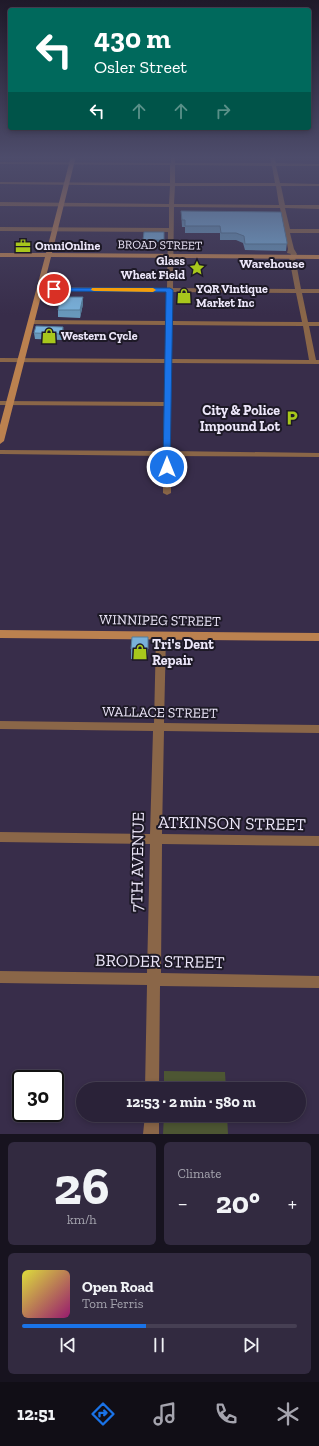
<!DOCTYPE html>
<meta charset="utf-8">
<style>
:root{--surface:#2a2238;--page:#322a40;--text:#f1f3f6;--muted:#a5a4ae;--line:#463f53;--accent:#1a73e8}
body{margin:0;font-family:"Zilla Slab",serif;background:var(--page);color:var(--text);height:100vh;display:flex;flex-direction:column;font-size:15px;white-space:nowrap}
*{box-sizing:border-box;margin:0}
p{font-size:13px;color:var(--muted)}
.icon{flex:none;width:22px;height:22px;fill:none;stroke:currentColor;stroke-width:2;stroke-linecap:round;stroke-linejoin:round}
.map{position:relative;height:1134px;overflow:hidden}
.side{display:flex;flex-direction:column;gap:8px;padding:8px;background:#17131f;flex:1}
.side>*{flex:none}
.top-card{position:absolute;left:8px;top:8px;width:303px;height:122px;border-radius:4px;box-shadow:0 2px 6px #0003,0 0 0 1px var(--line);background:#00695c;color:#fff;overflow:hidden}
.speed{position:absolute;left:12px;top:1070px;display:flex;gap:8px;font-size:20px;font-weight:700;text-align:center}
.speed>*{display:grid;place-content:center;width:52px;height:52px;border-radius:50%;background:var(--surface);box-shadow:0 2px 6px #0003,0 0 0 1px var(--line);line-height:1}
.speed .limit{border:2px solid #111;border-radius:6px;background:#fff;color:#111}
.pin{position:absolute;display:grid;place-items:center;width:34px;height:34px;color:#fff;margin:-17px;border:2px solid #fff;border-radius:50%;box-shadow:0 1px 4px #0007}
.me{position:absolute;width:44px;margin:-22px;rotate:0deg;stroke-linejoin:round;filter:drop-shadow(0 0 3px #0008)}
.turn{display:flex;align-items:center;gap:14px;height:84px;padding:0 20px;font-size:18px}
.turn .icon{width:52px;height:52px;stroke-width:2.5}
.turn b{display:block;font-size:28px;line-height:34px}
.lanes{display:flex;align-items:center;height:38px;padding:0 20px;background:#0003;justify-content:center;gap:20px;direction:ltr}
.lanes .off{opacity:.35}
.big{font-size:30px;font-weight:700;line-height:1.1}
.side .tile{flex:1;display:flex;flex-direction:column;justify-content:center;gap:6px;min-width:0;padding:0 14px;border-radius:6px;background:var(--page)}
.side .dial{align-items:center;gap:0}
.dial b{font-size:52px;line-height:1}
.song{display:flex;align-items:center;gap:12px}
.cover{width:48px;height:48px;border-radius:6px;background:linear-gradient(135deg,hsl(60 70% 55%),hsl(320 70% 35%))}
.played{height:4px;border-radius:2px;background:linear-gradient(90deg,var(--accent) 45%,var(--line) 45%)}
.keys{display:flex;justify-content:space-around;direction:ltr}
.heat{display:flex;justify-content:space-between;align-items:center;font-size:22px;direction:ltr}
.side .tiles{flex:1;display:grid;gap:8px;grid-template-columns:1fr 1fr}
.tile:last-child{grid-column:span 2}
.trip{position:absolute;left:76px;top:1082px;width:230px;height:40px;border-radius:20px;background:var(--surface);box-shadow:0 2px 6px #0003,0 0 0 1px var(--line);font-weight:700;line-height:40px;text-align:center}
.dock{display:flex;height:64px;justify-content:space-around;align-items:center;background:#110e16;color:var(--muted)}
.dock .icon{width:28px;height:28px}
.dock .current{color:var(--accent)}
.dock b{font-size:18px;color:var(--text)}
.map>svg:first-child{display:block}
.green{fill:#4d5633}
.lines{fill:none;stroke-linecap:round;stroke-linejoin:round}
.street{fill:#8a6648;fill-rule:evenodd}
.secondary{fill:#bb814f;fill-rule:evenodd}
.wall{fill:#6898bb}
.shaded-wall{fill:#557c99}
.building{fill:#79b1da;stroke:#557c99}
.route{fill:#1a73e8;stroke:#114b97}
.slow{fill:#f59e0b}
.labels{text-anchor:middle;stroke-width:4;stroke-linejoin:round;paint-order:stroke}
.far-street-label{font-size:12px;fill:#ede7fa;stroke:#1d1926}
.far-poi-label{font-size:12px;font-weight:bold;fill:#ede7fa;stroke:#1d1926;text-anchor:start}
.far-neighbourhood-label{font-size:13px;font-weight:bold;fill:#ede7fa;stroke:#1d1926}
.poi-label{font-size:14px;font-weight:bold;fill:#ede7fa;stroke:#1d1926;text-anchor:end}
.street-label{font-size:14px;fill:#ede7fa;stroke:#1d1926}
.near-street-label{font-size:17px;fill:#ede7fa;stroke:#1d1926}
</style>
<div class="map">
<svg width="319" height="1134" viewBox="0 0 319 1134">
<rect width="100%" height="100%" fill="#382d4a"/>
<path class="green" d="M 164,1071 L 225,1072 L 226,1089 L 164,1089 Z
M 164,1115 L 227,1115 L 228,1134 L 163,1134 Z"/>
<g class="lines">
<path class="street" d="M 171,156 L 175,156 L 175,163 L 271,163 L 270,156 L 274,156 L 276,163 L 319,164 L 319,166 L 276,166 L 280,183 L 319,184 L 319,186 L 281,186 L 285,205 L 319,205 L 319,209 L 285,208 L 290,229 L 319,229 L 319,233 L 290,233 L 294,249 L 297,254 L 295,257 L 301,289 L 319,289 L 319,293 L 302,293 L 308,322 L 319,322 L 319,326 L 309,326 L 316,360 L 319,360 L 319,364 L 171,363 L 171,451 L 319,453 L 319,457 L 171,456 L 171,493 L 167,495 L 163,493 L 163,456 L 0,454 L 0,450 L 163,451 L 164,406 L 0,405 L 0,401 L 164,402 L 165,363 L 0,362 L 0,358 L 165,359 L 166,325 L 31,324 L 28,322 L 31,320 L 166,321 L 167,292 L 40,291 L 37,289 L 40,287 L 167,288 L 168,232 L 0,231 L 0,227 L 169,228 L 169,207 L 0,206 L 0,202 L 169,204 L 170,186 L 0,184 L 0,182 L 170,183 L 170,165 L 0,164 L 0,162 L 171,163 ZM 175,165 L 272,166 L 275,183 L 175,183 ZM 175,186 L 276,186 L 279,205 L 174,204 ZM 174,207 L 280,208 L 288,249 L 287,253 L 291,254 L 289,257 L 295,289 L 173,288 ZM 173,292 L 296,293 L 302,322 L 172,321 ZM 172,325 L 303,326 L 309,360 L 171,359 Z
M 161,632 L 166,635 L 164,723 L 319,725 L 319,733 L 164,731 L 162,834 L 319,836 L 319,846 L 162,844 L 161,973 L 319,976 L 319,988 L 160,986 L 159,1089 L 145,1089 L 147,985 L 0,983 L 0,971 L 147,973 L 150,844 L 0,842 L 0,832 L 150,834 L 153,731 L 0,729 L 0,721 L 154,723 L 156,635 Z
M 145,1115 L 159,1115 L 159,1134 L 143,1134 Z"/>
<path class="secondary" d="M 71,156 L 76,156 L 52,253 L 319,255 L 319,259 L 51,257 L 4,441 L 0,444 L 0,425 L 45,257 L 0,257 L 0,253 L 46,253 Z
M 0,630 L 319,633 L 319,641 L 0,638 Z"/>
</g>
<path class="wall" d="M 181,211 L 287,242 L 286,251 L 245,250 L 243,243 L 236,240 L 220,240 L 220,233 L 185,233 L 185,227 L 182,227 Z
M 144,232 L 164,232 L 164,242 L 143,242 Z
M 83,297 L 83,304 L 80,318 L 58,317 L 58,310 Z
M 34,333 L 64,333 L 62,340 L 35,339 Z
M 148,637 L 148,659 L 131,659 L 131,649 Z"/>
<path class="shaded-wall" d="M 83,297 L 83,304 L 80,318 L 80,310 Z
M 63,327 L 64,333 L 62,340 L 62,334 Z"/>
<path class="building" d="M 181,211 L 281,212 L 287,242 L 287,244 L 245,244 L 244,236 L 236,233 L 221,233 L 220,226 L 185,226 L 185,220 L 182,220 Z
M 144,232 L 164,232 L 164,240 L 143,240 Z
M 61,297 L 83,297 L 80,310 L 58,310 Z
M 36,326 L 63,327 L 62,334 L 34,333 Z
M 132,637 L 148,637 L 148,649 L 131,649 Z"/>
<linearGradient id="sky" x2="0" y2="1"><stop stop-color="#1f1929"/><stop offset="0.5" stop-color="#4d4c6b"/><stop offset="1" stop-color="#4d4c6b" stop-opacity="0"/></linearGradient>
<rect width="319" height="315" fill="url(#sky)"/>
<path class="route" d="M 52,288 L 170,288 L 173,290 L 170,468 L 167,469 L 163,467 L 166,292 L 54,291 L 52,291 Z"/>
<path class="slow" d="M 92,288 L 153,288 L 156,290 L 153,292 L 94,291 L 91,290 Z"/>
<defs>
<g id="office-bare" transform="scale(1.2)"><path d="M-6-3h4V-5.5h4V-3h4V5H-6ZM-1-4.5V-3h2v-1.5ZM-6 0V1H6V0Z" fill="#a8c71c" stroke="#1d1926" stroke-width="2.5" paint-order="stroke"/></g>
<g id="sight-bare" transform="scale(1.2)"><path d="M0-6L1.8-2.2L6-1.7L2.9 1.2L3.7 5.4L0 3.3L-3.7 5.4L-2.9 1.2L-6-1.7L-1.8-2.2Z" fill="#a8c71c" stroke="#1d1926" stroke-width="2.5" paint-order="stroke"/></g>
<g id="shop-bare" transform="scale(1.2)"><path d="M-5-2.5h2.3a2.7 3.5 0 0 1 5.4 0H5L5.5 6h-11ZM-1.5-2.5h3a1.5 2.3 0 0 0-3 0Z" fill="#a8c71c" stroke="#1d1926" stroke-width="2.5" paint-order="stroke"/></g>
<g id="parking-bare" transform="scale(1.2)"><path d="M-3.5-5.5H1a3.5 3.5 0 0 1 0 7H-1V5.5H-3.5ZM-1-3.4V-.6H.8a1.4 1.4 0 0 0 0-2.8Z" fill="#a8c71c" stroke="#1d1926" stroke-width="2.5" paint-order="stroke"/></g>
</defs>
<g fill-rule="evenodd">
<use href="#office-bare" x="23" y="246"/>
<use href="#sight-bare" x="197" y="268"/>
<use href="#shop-bare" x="184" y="296"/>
<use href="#shop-bare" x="49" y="336"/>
<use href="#parking-bare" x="292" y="418"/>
<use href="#shop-bare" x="140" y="652"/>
</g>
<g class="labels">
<g class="far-street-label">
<text transform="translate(160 245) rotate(1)" y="4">BROAD STREET</text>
</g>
<g class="far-poi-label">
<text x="35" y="250">OmniOnline</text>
<text x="185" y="265" text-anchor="end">Glass<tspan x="185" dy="14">Wheat Field</tspan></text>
<text x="196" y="293">YQR Vintique<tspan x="196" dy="14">Market Inc</tspan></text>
<text x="61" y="340">Western Cycle</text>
</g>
<g class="far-neighbourhood-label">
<text x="272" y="268">Warehouse</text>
</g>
<g class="poi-label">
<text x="280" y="415">City &amp; Police<tspan x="280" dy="16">Impound Lot</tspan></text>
<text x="152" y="649" text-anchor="start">Tri's Dent<tspan x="152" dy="16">Repair</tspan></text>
</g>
<g class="street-label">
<text transform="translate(160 620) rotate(1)" y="5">WINNIPEG STREET</text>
<text transform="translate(160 712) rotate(1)" y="5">WALLACE STREET</text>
</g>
<g class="near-street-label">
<text transform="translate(232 823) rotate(1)" y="6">ATKINSON STREET</text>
<text transform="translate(137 862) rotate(-89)" y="6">7TH AVENUE</text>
<text transform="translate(160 961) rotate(1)" y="6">BRODER STREET</text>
</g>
</g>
</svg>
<div class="speed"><div class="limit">30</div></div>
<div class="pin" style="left:54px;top:289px;background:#d93025"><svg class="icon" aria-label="arrive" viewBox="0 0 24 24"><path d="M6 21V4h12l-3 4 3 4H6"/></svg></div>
<svg class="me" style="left:167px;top:467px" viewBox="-20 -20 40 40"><circle r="17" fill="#1a73e8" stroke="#fff" stroke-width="3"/><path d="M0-11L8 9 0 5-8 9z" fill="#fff"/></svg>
<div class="trip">12:53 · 2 min · 580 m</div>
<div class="top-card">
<div class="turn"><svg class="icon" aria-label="left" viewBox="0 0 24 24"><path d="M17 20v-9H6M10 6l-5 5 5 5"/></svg><div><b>430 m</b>Osler Street</div></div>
<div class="lanes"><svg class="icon" aria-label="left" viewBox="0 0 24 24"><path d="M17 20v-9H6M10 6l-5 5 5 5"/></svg><svg class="icon off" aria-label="ahead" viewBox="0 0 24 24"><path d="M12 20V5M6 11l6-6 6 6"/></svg><svg class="icon off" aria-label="ahead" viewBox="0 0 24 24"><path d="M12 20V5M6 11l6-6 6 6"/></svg><svg class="icon off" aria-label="right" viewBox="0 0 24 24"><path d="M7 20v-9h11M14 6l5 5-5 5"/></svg></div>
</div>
</div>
<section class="side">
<div class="tiles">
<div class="tile dial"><b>26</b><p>km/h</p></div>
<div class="tile"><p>Climate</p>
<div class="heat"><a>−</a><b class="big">20°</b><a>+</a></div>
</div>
<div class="tile">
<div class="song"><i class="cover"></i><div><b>Open Road</b><p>Tom Ferris</p></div></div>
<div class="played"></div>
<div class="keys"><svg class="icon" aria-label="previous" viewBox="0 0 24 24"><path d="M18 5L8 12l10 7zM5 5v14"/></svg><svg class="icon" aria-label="pause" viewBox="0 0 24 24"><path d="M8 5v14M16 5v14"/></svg><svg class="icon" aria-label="next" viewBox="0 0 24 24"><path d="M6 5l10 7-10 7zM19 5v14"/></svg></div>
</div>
</div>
</section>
<nav class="dock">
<b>12:51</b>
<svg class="icon current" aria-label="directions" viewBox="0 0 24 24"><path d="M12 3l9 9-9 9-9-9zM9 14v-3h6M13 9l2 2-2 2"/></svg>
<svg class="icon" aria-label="music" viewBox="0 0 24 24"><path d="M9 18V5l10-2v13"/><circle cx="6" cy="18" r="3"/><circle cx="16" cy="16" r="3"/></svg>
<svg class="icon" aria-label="phone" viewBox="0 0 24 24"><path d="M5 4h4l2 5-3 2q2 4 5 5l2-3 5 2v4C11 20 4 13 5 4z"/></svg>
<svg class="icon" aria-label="climate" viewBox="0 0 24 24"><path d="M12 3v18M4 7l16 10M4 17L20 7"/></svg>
</nav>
